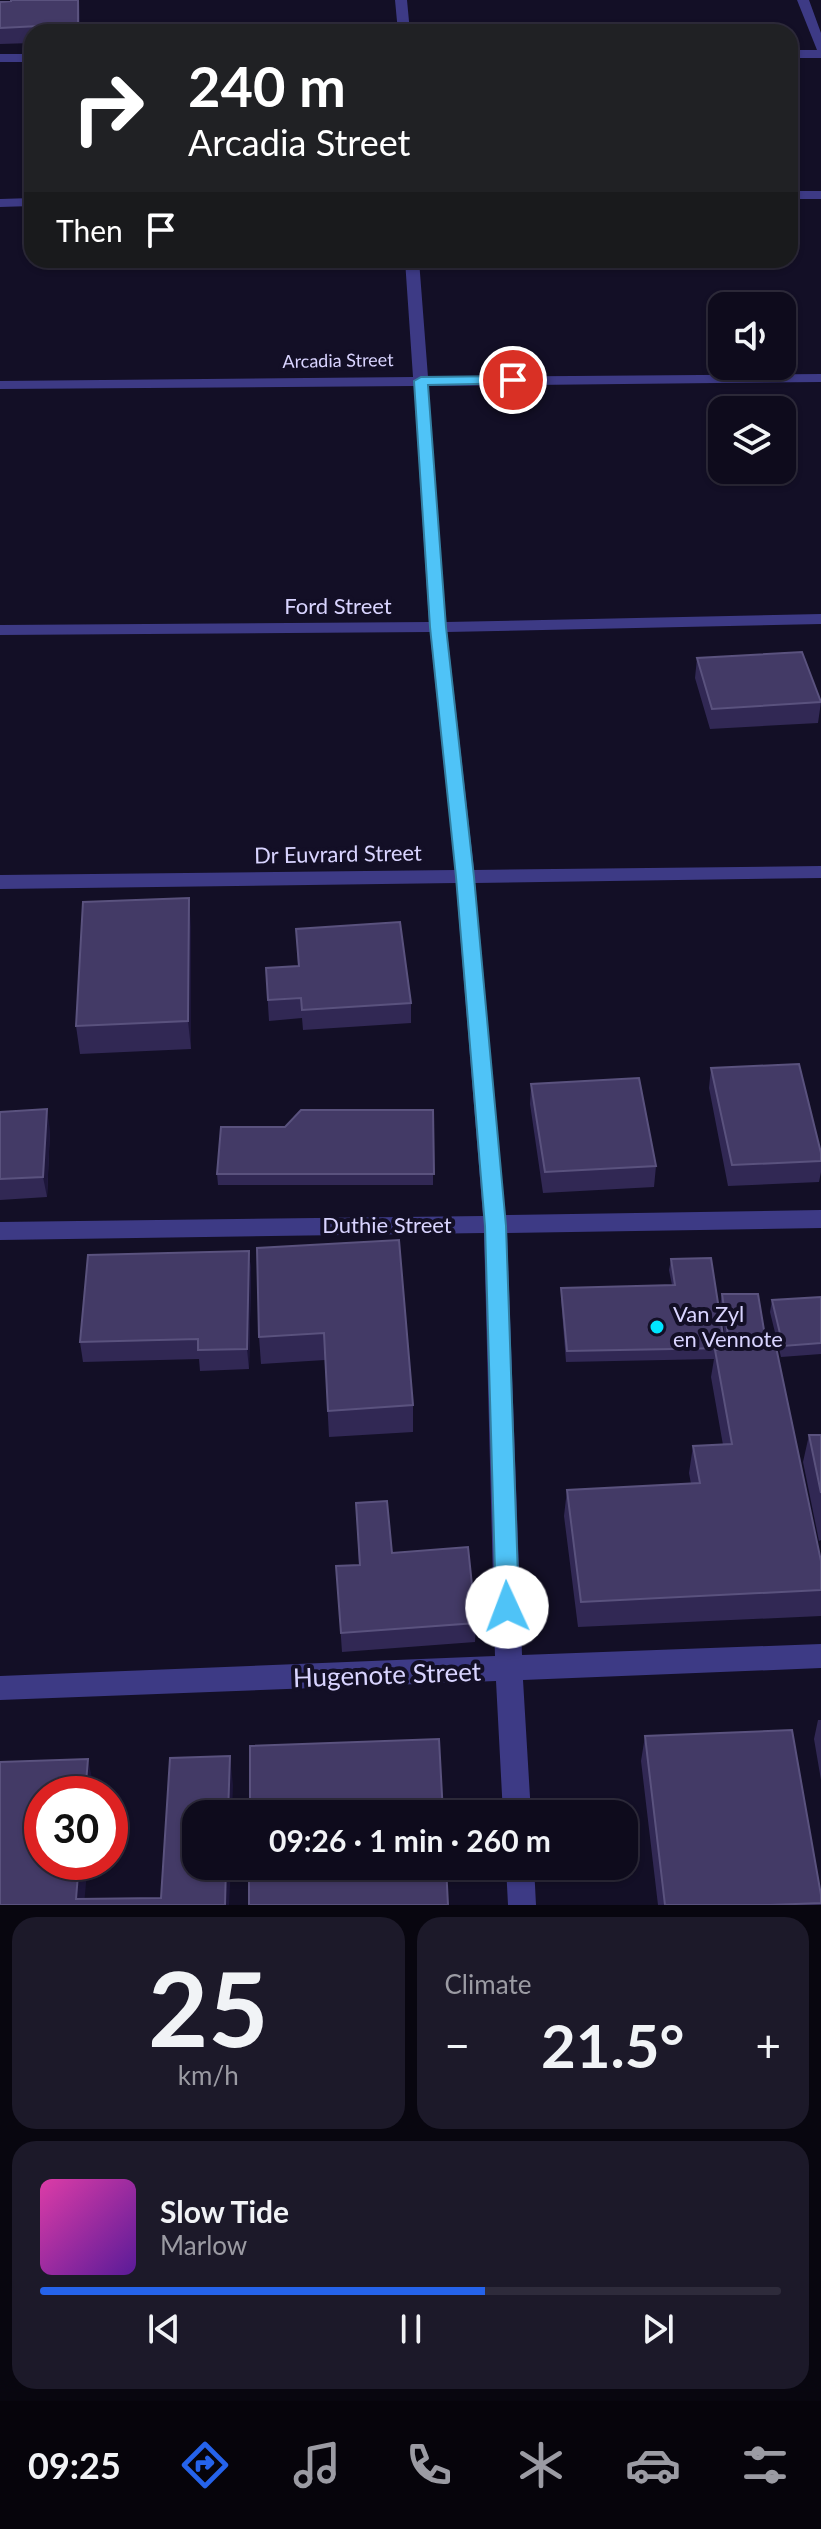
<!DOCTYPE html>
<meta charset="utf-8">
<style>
:root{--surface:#0e0b1c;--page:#1c1929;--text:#f1f3f6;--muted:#9b9ba3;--line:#2e2b3b;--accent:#2563eb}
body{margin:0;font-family:Lato,sans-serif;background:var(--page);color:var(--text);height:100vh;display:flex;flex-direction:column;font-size:30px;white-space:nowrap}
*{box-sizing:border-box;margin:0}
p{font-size:26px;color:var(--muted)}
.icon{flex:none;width:44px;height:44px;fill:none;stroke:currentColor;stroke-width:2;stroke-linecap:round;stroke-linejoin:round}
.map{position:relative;height:1905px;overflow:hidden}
.sheet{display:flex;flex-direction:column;gap:12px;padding:12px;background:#08060f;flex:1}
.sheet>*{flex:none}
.guide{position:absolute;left:24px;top:24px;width:774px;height:244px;border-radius:24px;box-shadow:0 2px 6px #0004,0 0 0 2px var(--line);background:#202124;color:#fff;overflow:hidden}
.tools{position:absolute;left:708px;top:292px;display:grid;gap:16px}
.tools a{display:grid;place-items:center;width:88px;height:88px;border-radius:16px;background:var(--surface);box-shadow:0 2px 6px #0004,0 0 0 2px var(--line);font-size:40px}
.speed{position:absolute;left:24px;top:1776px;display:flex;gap:16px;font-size:40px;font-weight:700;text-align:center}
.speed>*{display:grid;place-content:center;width:104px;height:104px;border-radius:50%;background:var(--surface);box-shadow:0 2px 6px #0004,0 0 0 2px var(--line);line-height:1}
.speed .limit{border:12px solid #d22;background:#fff;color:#111}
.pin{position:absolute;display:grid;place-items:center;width:68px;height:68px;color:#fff;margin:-34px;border:4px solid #fff;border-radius:50%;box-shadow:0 2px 8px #0007}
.me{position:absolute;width:88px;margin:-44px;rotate:358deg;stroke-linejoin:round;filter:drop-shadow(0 0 6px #0008)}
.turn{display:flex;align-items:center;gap:28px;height:168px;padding:0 32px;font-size:36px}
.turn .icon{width:104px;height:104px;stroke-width:2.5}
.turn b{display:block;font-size:56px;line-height:68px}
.then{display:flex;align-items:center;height:76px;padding:0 32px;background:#0003;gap:16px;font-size:30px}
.big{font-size:60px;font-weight:700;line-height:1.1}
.sheet .tile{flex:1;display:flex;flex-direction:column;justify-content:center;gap:12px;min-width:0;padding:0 28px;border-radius:24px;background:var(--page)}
.sheet .dial{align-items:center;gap:0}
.dial b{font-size:104px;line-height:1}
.song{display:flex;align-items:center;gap:24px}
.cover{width:96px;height:96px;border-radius:12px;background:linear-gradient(135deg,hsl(320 70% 55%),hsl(270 70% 35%))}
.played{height:8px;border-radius:4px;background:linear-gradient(90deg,var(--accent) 60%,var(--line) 60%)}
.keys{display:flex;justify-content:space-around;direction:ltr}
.heat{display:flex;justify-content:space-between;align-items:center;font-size:44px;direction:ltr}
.sheet .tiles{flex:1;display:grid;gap:12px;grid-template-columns:1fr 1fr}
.tile:last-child{grid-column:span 2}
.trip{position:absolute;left:182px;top:1800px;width:456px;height:80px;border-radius:24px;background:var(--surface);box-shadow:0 2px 6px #0004,0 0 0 2px var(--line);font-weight:700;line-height:80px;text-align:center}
.tab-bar{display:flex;height:128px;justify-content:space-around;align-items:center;background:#06040b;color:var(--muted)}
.tab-bar .icon{width:56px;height:56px}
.tab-bar .active{color:var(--accent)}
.tab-bar b{font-size:36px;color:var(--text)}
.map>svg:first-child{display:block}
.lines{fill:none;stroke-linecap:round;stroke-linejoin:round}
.minor{fill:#3d3a85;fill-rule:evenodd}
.wall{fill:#312854}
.shaded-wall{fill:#1d163a}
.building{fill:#433a66;stroke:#5a527e;stroke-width:2}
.route{fill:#4fc3f7;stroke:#337fa1;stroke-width:2}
.poi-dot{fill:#00e5ff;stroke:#130f26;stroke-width:3}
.labels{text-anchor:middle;stroke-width:8;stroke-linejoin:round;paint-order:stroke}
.far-street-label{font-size:18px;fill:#d9d4ff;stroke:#130f26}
.street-label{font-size:22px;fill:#d9d4ff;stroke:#130f26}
.poi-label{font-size:22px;fill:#d9d4ff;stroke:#130f26;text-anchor:start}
.near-street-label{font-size:26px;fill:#d9d4ff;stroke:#130f26}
</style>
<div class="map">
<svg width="821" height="1905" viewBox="0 0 821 1905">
<rect width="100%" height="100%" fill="#130f26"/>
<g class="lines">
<path class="minor" d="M 395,0 L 407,0 L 410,32 L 398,32 Z
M 797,0 L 809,0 L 821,33 L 821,58 L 790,58 L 790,50 L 817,50 Z
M 0,54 L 32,54 L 32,62 L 0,62 Z
M 790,191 L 821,191 L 821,199 L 790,199 Z
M 32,198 L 32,206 L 0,207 L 0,199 Z
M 405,260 L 419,260 L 428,377 L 821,374 L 821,382 L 428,386 L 446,622 L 821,614 L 821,624 L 447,632 L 474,870 L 821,866 L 821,878 L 475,883 L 505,1215 L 821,1210 L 821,1228 L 507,1233 L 522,1655 L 821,1644 L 821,1668 L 523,1680 L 531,1814 L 503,1814 L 496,1681 L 0,1700 L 0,1676 L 495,1656 L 484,1233 L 0,1240 L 0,1222 L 483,1216 L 456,883 L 0,889 L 0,875 L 455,870 L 430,632 L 0,635 L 0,625 L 429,622 L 414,386 L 0,389 L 0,381 L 413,377 Z
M 506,1866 L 534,1866 L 536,1905 L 508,1905 Z"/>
</g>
<path class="wall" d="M 11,0 L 79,0 L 80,32 L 32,32 L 32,43 L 0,44 L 0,2 L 11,1 Z
M 697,658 L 821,702 L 818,723 L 710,729 L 695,678 Z
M 191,926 L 191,1049 L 80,1054 L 76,1026 Z
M 296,929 L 411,1003 L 411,1023 L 303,1030 L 302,1018 L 269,1021 L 267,989 L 298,966 Z
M 711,1068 L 821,1153 L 821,1172 L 819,1182 L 728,1186 L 709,1088 Z
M 531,1084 L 656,1166 L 654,1187 L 543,1193 L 530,1104 Z
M 433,1110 L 433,1185 L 218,1185 L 217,1174 L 285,1127 Z
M 0,1112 L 50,1130 L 47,1197 L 0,1200 Z
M 257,1248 L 413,1405 L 413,1432 L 329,1437 L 325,1360 L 261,1364 L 259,1337 Z
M 249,1251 L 251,1272 L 249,1369 L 200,1371 L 199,1359 L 83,1362 L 80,1342 Z
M 671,1259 L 725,1348 L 725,1350 L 727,1349 L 720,1305 L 722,1294 L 767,1348 L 821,1561 L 821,1616 L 578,1627 L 564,1516 L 567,1490 L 691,1484 L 689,1473 L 693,1446 L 723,1445 L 711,1377 L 714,1359 L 566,1362 L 561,1299 L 561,1288 L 672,1285 L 669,1270 Z
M 821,1297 L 821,1354 L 781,1357 L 770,1312 L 772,1300 Z
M 809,1435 L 821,1435 L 821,1540 L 819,1541 L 803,1462 Z
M 356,1503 L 392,1553 L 476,1623 L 475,1642 L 342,1652 L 336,1566 L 359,1565 Z
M 818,1720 L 821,1720 L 821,1780 L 814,1739 Z
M 645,1736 L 821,1903 L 821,1905 L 658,1905 L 641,1761 Z"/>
<path class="shaded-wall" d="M 78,0 L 79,0 L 80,32 L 78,24 Z
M 189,898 L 191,926 L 191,1049 L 188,1021 Z
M 47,1109 L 50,1130 L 47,1197 L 43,1177 Z
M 249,1251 L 251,1272 L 249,1369 L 247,1349 Z
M 230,1756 L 233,1785 L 232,1814 L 228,1814 Z
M 88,1759 L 94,1788 L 94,1794 L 85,1794 Z
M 79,1862 L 88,1862 L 84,1905 L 76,1899 Z
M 226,1866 L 231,1866 L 229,1905 L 225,1905 Z"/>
<path class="building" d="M 11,0 L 78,0 L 78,24 L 0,28 L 0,2 L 11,1 Z
M 802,652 L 821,702 L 712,709 L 697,658 Z
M 189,898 L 188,1021 L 76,1026 L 83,902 Z
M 400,922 L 411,1003 L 302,1010 L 301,998 L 268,1000 L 266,968 L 299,966 L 296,929 Z
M 799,1064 L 821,1153 L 821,1161 L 732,1165 L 711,1068 Z
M 639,1078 L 656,1166 L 545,1172 L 531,1084 Z
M 47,1109 L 43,1177 L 0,1179 L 0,1112 Z
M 301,1110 L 433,1110 L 434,1174 L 217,1174 L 221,1127 L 285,1127 Z
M 399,1240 L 413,1405 L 328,1411 L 324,1333 L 259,1337 L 257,1248 Z
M 249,1251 L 247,1349 L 198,1350 L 198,1339 L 80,1342 L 88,1255 Z
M 711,1258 L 725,1348 L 567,1351 L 561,1288 L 675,1285 L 671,1259 Z
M 722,1294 L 758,1294 L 767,1348 L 730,1349 Z
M 821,1297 L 821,1343 L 783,1346 L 772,1300 Z
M 776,1347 L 821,1561 L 821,1590 L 581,1602 L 567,1490 L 700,1483 L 693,1446 L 732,1444 L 715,1350 Z
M 809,1435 L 821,1435 L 821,1493 Z
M 387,1501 L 392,1553 L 468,1547 L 476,1623 L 341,1633 L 336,1566 L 360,1565 L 356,1503 Z
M 792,1730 L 821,1895 L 821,1903 L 770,1905 L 665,1905 L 645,1736 Z
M 439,1739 L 443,1814 L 250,1814 L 250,1746 Z
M 230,1756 L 228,1814 L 196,1814 L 196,1866 L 226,1866 L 225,1905 L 0,1905 L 0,1762 L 88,1759 L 85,1794 L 42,1794 L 42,1862 L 79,1862 L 76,1899 L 161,1898 L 170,1758 Z
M 249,1866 L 446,1866 L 448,1905 L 249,1905 Z"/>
<path class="route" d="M 513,376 L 520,380 L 518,383 L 428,385 L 446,627 L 474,877 L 506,1226 L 519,1607 L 516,1614 L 507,1617 L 499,1614 L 496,1607 L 485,1226 L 456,877 L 430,627 L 414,381 L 421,377 Z"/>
<circle class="poi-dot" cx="657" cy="1327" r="8"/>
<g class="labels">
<g class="far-street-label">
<text transform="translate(338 361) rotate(-1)" y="6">Arcadia Street</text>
</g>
<g class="street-label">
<text x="338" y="614">Ford Street</text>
<text transform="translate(338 854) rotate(-1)" y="8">Dr Euvrard Street</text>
<text x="387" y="1233">Duthie Street</text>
</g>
<g class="poi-label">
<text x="673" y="1322">Van Zyl<tspan x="673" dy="25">en Vennote</tspan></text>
</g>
<g class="near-street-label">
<text transform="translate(387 1675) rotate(-2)" y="9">Hugenote Street</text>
</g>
</g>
</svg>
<div class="tools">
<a><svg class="icon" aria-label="sound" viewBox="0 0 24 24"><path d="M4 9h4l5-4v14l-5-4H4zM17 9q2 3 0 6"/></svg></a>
<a><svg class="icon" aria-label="layers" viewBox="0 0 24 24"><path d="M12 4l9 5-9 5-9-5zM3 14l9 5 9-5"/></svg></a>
</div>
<div class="speed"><div class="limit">30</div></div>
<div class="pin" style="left:513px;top:380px;background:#d93025"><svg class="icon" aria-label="arrive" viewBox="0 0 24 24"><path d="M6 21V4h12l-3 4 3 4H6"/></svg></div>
<svg class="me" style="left:507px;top:1607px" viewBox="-20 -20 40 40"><circle r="19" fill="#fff"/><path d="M0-13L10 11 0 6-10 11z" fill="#4fc3f7"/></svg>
<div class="trip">09:26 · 1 min · 260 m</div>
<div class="guide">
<div class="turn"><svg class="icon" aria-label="right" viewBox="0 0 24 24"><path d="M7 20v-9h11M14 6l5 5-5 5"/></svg><div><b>240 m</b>Arcadia Street</div></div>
<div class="then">Then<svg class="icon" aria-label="arrive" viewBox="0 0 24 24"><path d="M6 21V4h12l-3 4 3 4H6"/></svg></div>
</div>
</div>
<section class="sheet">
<div class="tiles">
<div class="tile dial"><b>25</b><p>km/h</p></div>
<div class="tile"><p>Climate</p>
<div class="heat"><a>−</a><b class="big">21.5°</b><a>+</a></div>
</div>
<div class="tile">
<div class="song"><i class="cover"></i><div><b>Slow Tide</b><p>Marlow</p></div></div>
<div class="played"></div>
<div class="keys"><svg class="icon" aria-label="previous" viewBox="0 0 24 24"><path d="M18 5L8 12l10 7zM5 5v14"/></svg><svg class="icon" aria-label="pause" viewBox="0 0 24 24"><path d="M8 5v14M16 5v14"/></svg><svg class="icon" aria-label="next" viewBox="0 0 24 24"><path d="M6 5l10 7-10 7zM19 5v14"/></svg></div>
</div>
</div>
</section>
<nav class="tab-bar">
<b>09:25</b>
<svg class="icon active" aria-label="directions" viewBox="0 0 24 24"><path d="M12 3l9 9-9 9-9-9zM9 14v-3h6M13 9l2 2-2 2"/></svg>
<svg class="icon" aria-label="music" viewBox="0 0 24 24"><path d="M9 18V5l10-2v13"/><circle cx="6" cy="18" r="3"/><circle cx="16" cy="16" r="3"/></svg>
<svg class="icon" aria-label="phone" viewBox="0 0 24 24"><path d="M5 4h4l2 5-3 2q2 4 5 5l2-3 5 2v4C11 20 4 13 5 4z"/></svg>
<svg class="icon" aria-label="climate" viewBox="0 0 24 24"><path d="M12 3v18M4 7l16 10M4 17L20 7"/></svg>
<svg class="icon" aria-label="car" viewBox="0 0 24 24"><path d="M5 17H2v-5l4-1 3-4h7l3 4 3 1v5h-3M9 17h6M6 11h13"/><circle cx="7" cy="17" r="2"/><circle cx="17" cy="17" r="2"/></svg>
<svg class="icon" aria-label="filters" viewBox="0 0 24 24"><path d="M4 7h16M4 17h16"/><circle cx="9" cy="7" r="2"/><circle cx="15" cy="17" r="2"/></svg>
</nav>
